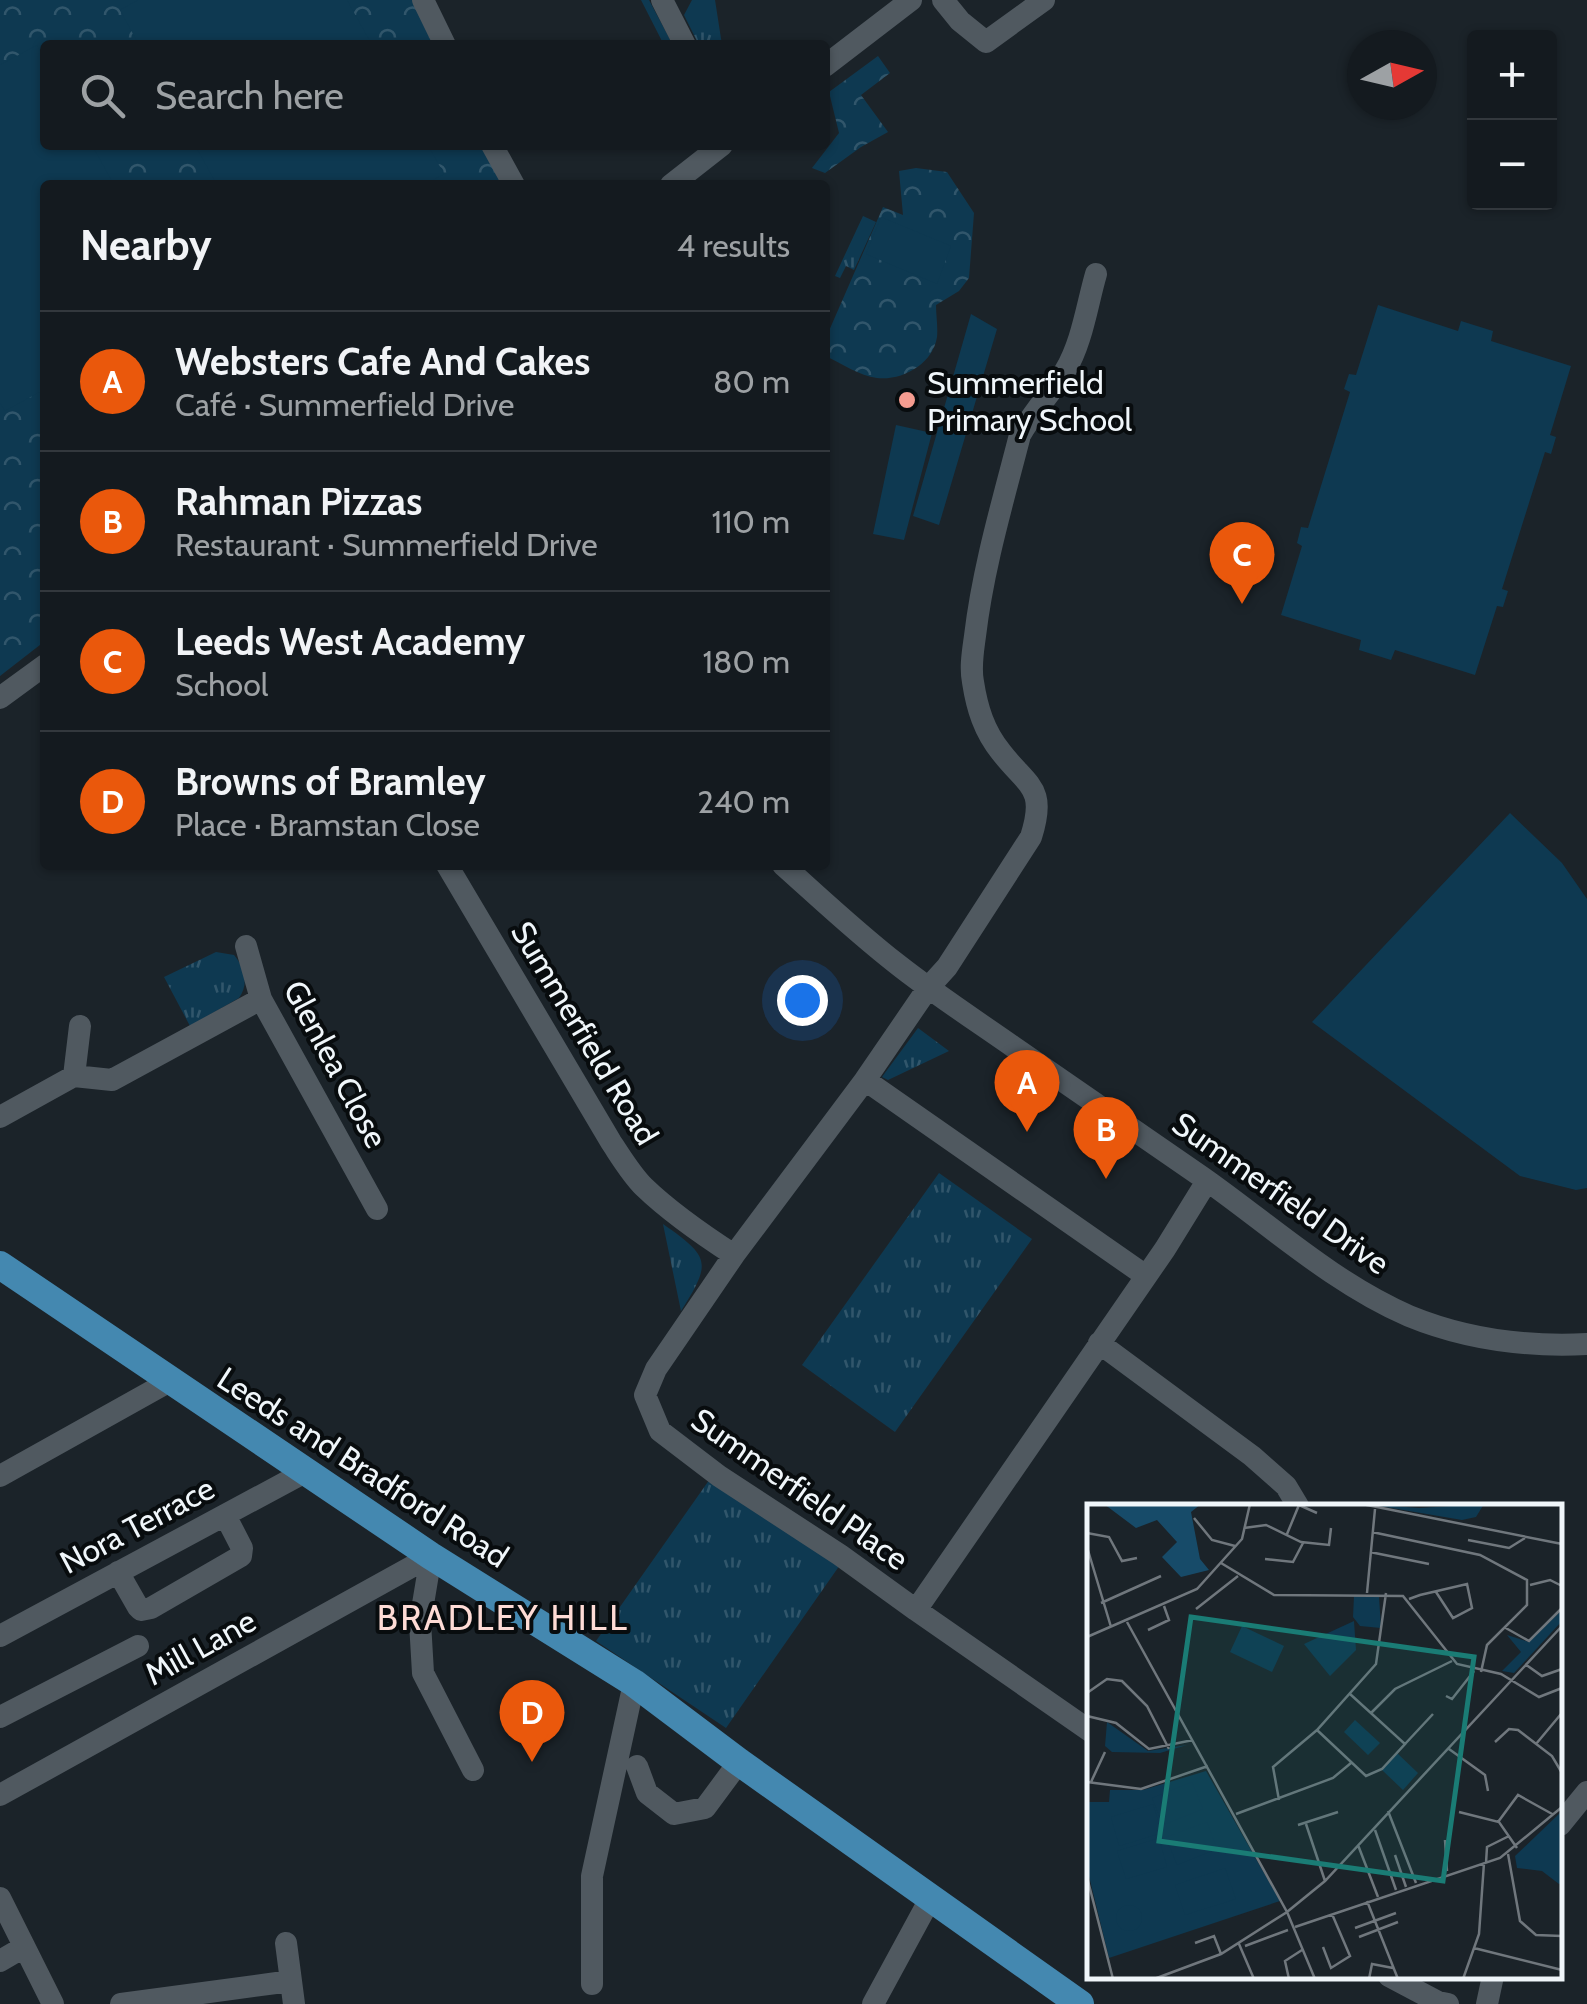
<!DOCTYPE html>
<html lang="en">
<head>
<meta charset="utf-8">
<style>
	:root { --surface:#141a1f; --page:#21272c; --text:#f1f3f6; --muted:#9da1a4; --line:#33383d; --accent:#ea580c }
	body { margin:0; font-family:Cabin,sans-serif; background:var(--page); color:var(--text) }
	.controls { position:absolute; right:30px; top:30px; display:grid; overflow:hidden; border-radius:10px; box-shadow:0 2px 8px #0004 }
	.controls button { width:90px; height:90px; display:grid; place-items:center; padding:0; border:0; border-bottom:2px solid var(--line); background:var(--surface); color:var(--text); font:50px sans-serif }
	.compass { position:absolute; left:1347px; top:30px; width:90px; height:90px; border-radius:50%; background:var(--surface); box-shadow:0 2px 8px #0004; rotate:82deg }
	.you { position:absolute; left:802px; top:1000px; width:35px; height:35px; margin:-25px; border:8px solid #fff; border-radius:50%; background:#1a73e8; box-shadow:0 0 0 15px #1a73e833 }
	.badge { display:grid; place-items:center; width:65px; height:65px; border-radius:50%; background:var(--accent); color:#fff; font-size:32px; font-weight:700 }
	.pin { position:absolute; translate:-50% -82px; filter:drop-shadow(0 2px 5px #0008) }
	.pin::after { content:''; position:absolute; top:52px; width:35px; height:30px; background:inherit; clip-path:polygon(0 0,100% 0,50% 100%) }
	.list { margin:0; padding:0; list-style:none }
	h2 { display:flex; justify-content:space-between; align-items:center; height:130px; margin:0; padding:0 40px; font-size:42px }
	h2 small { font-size:32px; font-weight:400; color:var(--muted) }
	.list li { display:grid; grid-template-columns:65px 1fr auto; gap:30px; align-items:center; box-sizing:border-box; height:140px; padding:0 40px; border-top:2px solid var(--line) }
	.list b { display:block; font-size:38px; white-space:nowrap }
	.list p { margin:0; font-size:32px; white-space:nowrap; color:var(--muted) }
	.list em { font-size:32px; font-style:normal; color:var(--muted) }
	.icon { flex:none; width:55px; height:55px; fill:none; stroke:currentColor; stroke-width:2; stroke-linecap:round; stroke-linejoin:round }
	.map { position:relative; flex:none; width:1587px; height:2004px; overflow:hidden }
	.search { position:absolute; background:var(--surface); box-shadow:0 2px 8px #0004; left:40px; top:40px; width:790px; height:110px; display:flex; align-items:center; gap:25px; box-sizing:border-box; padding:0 35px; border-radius:10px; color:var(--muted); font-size:38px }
	.panel { position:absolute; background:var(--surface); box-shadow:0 2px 8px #0004; left:40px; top:180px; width:790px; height:690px; border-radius:10px }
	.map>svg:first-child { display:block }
	.grass { fill:url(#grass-tufts) }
	.park { fill:url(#park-crowns) }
	.garden { fill:#0e3951 }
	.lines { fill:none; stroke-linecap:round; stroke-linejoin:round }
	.minor { stroke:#505960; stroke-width:22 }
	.major { stroke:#4488b0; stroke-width:28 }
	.poi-dot { fill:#f59c90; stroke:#080c0e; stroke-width:4 }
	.labels { text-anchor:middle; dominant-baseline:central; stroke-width:8; stroke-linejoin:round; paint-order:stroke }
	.poi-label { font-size:32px; fill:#f0f6fa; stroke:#080c0e; text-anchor:start }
	.street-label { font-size:32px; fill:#f0f6fa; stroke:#080c0e }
	.neighbourhood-label { font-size:35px; letter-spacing:2.5px; fill:#fedbd5; stroke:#080c0e }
	.inset-road { fill:none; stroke:#70777d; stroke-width:2.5 }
	.view { fill:#1a7c75; fill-opacity:0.15; stroke:#1a7c75; stroke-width:5 }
	.inset-edge { fill:none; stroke:#f0f6fa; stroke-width:5 }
</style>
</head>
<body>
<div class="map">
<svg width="1587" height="2004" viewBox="0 0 1587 2004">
	<defs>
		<pattern id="grass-tufts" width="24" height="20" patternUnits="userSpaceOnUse" patternTransform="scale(2.5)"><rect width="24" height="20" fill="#0e3951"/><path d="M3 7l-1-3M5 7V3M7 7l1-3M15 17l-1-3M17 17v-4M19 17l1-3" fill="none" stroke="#31566b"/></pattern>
		<pattern id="park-crowns" width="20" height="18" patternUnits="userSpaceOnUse" patternTransform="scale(2.5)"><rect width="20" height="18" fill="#0e3951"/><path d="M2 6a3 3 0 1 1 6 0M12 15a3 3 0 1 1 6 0" fill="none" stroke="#31566b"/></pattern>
	</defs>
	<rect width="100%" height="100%" fill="#1b2329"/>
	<path class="grass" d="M641,0h8l24,45h-9z
		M692,0h23l7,45h-23l-15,-30z
		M863,216l13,6 -22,48 -8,-4 -6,12 -5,-2z
		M216,952l18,3c11,13 15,29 5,43l-49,28 -26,-49z
		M918,1028l31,23 -61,29 -6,-3z
		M939,1173l93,66 -137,193 -93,-67z
		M663,1224c47,33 49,38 18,87z
		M712,1476l130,86 -116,166 -130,-87z"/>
	<path class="park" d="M0,0h412l22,45h-389v100h437l20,40h-457v456l-45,35z
		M878,56l12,17 -29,22 27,37 -27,15 -36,26 -13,-5 27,-35 -10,-41z
		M916,168l31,4 27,41 -5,65 -10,13 -23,14c0,10 2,22 1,32 -4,27 -35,44 -60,41 -17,-2 -36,-15 -52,-22v-16l58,-133 20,8 -4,-44z"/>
	<path class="garden" d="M138,0h209l25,45h-233l-19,-35z
		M37,45l8,15v85h47l22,40h-69v204l-40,22 -5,-8v-338z
		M195,145h233l16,29 -20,11h-207z
		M881,217l70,29 -14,38 -71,-30z
		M1378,305l80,26 3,-10 32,10 -2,10 80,25 -21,69 6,2 -5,17 -6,-2 -43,137 6,2 -5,16 -6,-1 -22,69 -80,-25 -4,10 -32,-10 2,-10 -80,-25 21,-69 -5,-3 4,-16 7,1 42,-136 -6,-3 5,-15 7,1z
		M971,314l26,15 -58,196 -26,-9z
		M896,425l36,8 -28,107 -31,-6z
		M1510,813l52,50 25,36v289l-11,2 -56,-14 -208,-154z"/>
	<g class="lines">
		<path class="minor" d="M423,0l22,45
			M662,0l23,45
			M943,0l17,21 26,21 58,-42
			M825,66l86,-66
			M492,145l22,40
			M671,185l51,-40
			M1096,274c-9,31 -14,69 -31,97 -14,22 -32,41 -45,64 -17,66 -37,133 -45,201 -2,15 -5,31 -2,46 4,26 11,49 28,70 27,35 46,35 30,85l-84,130 -19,21 -63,92 -131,175 -78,114 -11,26 15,36 59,45 121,79 76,55 249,-361 42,-68
			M0,698l45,-33
			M447,865l164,277c10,15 20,32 33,45 27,26 59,48 90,68
			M783,865c38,34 74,68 114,99 38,30 78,56 118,84 62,43 124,86 187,129 67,47 131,106 207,139 56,23 118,31 178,28
			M246,946l15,53 116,210
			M74,1076l6,-50
			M865,1080l281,196
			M0,1117l74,-41 38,4 149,-81
			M1099,1343l153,113 34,30 12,20
			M0,1476l170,-95
			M431,1556l-11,66 3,51 50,97
			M118,1572l20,35 3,3 10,-2 90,-52 1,-8 -17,-33
			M916,1610l174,121
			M0,1636l305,-164
			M0,1717l138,-71
			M637,1766l10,27 27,21 31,-6 34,-46
			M0,1795l431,-239
			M1560,1825l27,-33
			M0,1898l53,106
			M286,1943l8,61
			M0,1961l24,-14
			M1389,1976l49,26 10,2
			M592,1984v-108l42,-193
			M121,2004l170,-23
			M873,2004l57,-105
			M1487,2004l6,-28"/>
		<path class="major" d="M0,1265l431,291 203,127 105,79 341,242"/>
	</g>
	<circle class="poi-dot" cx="907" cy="400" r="10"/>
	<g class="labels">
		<g class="poi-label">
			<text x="927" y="382">Summerfield<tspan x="927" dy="37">Primary School</tspan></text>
		</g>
		<g class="street-label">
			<text transform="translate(585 1033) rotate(59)">Summerfield Road</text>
			<text transform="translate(336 1064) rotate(62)">Glenlea Close</text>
			<text transform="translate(1281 1193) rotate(35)">Summerfield Drive</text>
			<text transform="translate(363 1467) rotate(33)">Leeds and Bradford Road</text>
			<text transform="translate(800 1489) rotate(35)">Summerfield Place</text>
			<text transform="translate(137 1525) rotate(-28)">Nora Terrace</text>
			<text transform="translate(200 1647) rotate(-29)">Mill Lane</text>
		</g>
		<g class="neighbourhood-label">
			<text x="503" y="1617">BRADLEY HILL</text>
		</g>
	</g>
	<g transform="translate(1087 1504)">
		<rect width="475" height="475" fill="#1b2329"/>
		<path d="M281,0l51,4 65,-4 -8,13 -14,3zM267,92h25l2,32 -21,-2 -7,-9zM475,106v11l-48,52 -12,-2 19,-19 -14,-17 22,7zM268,216l25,23 -12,12 -24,-23zM20,218l41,29 39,-6 -27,8 -48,-1 -7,-6zM310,249l21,20 -15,17 -21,-20z" fill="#0e3951"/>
		<path d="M17,0h97l-10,8 9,47 9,11 -28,7 -19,-20 15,-15 -20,-22 -21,8z" fill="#174b69"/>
		<path d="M119,267l74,130 -171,57 -21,-86 -1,-70h22l1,-12h33zM475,307v72l-3,1 -17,-13 -25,-3 -2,-12z" fill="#0e3951"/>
		<path d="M267,117l2,29 -26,26 -26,-32zM155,122l42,20 -12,26 -42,-20zM105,278l11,27 -40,16 -11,-27zM66,300l9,29 -43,13 -8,-29zM120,318l10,27 -40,16 -11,-28zM72,334l8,29 -41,12 -9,-28zM138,364l11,31 -51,16 -10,-30zM29 414a13 13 0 1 1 26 0a13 13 0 1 1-26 0Z" fill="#0e3951"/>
		<path class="inset-road" d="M275,0l200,40M107,14l18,22 23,6M157,24l22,-3 35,17 28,3 2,-17M285,28l108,23 47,25v25l-40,40 -6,27M0,29l22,4 13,24 15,-3M200,30l12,-29 18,8M381,36l41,8 16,-10M0,43l24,80M283,48l59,12M178,55l28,3 10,-19M134,59l53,32 129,1 54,68 44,10 38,23 23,-9M443,81l20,-5 12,6M280,89l8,-84M322,95l11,-4 47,-11 5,24 -19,10 -17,-26M14,99l60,-27M109,105l42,-33M40,118l160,290 -66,42 -67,25M417,123l25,14 33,-33M61,126l21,-10 -5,-14M0,133l110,-48 45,-50 8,-35M438,160l17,12 20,-7M0,189l20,-14 15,2 25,25 22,43M359,192l6,3 22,-28M284,209l24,-24 57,-28M0,212l29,7 33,26 44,-9M230,226l49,46 16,-7 23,-25 -55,-50M408,238l14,-13 9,1 34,26 10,17M318,240l28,-30M449,240l25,-30M362,245l36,26 3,16M0,278l54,7 67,-23M4,278l14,-30M192,296l-6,-33 44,-37 59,-66 10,-71M301,307l28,72M372,308l40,10 18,26M149,310l97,-36 18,-15M411,318l20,-27 36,20M219,320l19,57M211,321l40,-13M288,326l21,60M358,336l2,31M271,341l20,52M421,350l12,67 16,14 26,1M308,351l11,32M399,359l1,-16 22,-11M0,373l26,102M280,397l31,78M208,423l205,-69 62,-51M268,424l41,-15M272,433l39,-15M108,439l19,-7 7,18M152,440l15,35M158,442l43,-16M236,443l8,21 19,-12 -18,-42M387,444l88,22M202,475l-4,-18 17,-11M228,475l-28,-67 38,-31 237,-255M282,475l3,-15 21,4M376,475l16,-45 5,-71"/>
		<path class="view" d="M104,113l283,40 -31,224 -284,-40z"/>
		<rect width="475" height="475" class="inset-edge"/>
	</g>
</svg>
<div class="controls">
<button>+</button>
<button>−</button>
</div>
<svg class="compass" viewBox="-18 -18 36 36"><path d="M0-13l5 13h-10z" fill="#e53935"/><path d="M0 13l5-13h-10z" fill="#9da1a4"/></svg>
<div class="you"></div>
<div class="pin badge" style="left:1027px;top:1132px">A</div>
<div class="pin badge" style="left:1106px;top:1179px">B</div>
<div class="pin badge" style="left:1242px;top:604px">C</div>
<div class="pin badge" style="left:532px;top:1762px">D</div>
<div class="search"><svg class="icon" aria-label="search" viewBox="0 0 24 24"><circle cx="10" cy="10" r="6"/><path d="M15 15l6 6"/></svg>Search here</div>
<section class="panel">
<h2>Nearby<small>4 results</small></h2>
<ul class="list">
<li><span class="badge">A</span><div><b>Websters Cafe And Cakes</b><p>Café · Summerfield Drive</p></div><em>80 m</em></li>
<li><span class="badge">B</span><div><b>Rahman Pizzas</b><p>Restaurant · Summerfield Drive</p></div><em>110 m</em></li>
<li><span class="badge">C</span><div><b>Leeds West Academy</b><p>School</p></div><em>180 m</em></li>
<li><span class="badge">D</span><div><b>Browns of Bramley</b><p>Place · Bramstan Close</p></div><em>240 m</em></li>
</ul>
</section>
</div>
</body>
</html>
